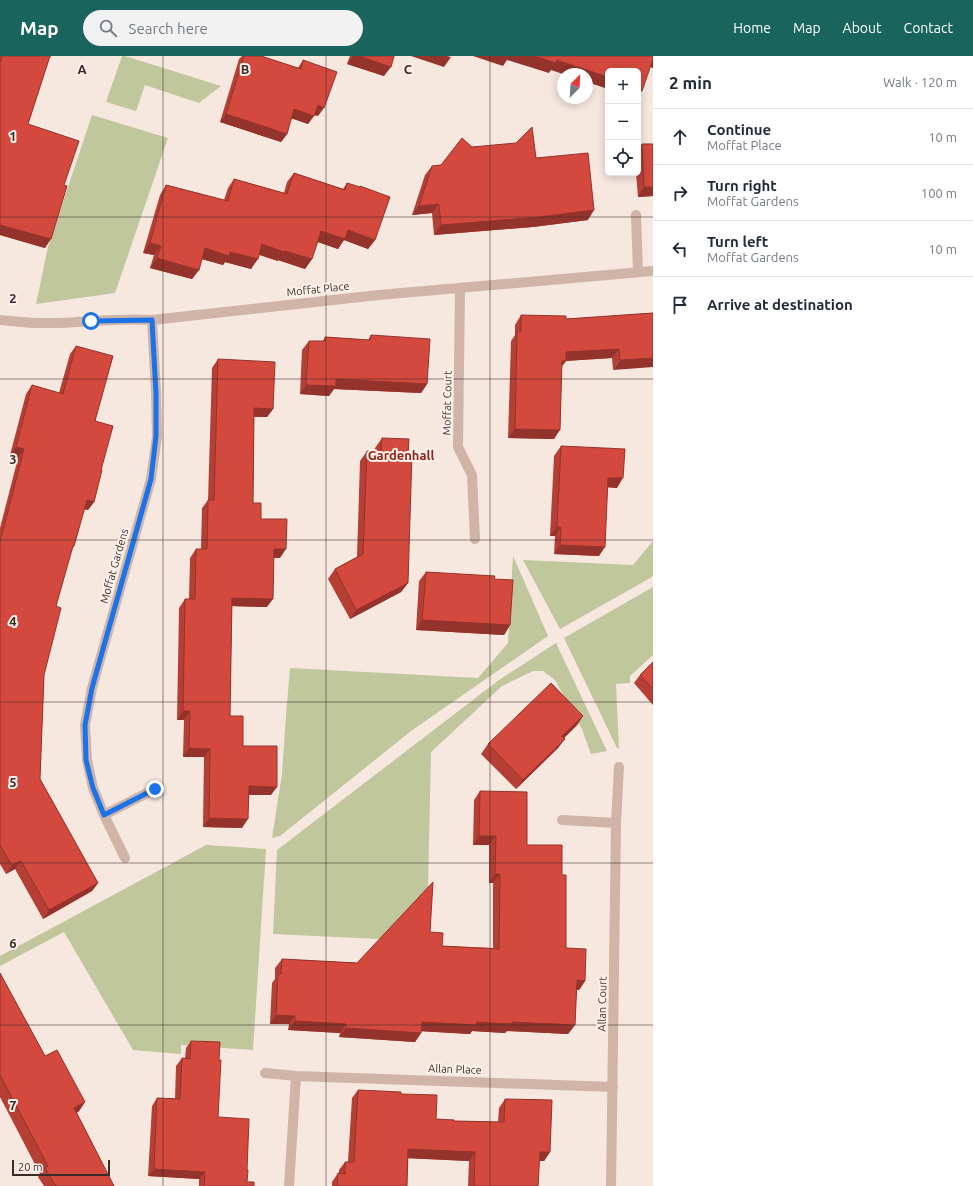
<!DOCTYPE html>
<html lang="en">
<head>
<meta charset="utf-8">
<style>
	:root { --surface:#fff; --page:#f2f2f3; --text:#1f2937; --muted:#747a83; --line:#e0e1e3; --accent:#19645c }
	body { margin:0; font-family:Ubuntu,sans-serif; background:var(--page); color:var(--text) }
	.controls { position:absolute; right:12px; top:12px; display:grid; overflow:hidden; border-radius:6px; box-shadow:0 2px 10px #0003 }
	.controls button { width:36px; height:36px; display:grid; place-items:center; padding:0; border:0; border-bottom:1px solid var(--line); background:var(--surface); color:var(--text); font:20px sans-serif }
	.compass { position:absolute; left:557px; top:12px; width:36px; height:36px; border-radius:50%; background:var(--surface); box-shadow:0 2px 10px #0003; rotate:24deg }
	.scale { position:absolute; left:12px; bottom:10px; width:98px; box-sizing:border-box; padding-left:4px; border:2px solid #3c2c29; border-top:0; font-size:11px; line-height:14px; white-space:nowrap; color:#3c2c29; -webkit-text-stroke:3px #fcf2ec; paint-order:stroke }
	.stop { position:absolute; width:12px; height:12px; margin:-9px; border:3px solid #1a73e8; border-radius:50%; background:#fff }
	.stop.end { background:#1a73e8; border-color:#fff; box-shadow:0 1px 4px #0008 }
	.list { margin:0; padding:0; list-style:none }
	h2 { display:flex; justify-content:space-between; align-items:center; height:52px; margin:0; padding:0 16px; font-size:17px }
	h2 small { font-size:13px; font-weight:400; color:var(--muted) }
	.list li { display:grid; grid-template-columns:26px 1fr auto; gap:12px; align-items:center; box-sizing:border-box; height:56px; padding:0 16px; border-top:1px solid var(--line) }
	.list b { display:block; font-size:15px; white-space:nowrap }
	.list p { margin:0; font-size:13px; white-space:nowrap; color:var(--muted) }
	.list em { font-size:13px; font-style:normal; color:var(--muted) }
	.icon { flex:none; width:22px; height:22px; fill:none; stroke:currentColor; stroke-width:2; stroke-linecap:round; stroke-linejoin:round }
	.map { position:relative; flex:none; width:653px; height:1130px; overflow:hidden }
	header { display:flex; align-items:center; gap:24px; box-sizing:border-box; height:56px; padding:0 20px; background:var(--accent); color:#fff }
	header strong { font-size:19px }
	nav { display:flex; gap:22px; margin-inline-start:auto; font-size:14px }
	.search { width:280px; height:36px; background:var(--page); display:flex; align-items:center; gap:10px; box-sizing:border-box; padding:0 14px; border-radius:22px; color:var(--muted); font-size:15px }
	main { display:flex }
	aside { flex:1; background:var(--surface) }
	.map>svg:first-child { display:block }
	.green { fill:#c0c79c }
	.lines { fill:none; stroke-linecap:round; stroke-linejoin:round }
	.street { stroke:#d0b4a8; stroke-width:10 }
	.wall { fill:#b63f35 }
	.shaded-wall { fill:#94332b }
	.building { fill:#d4493e; stroke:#94332b }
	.route { stroke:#1a73e8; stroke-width:5 }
	.grid { fill:none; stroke:#3c2c29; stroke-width:1; stroke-opacity:0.55 }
	.labels { text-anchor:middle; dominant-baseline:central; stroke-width:4; stroke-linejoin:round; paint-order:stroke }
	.street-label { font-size:11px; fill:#3c2c29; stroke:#fcf2ec }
	.quarter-label { font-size:13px; font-weight:bold; fill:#962017; stroke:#fcf2ec }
	.grid-label { font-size:13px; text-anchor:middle; font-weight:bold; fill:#3c2c29; stroke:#fcf2ec; stroke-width:4; stroke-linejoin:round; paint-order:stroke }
</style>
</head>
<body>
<header>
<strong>Map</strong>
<div class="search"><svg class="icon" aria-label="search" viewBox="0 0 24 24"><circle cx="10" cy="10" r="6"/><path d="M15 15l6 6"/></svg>Search here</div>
<nav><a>Home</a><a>Map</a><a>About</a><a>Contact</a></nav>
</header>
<main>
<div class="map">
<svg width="653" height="1130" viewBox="0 0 653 1130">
	<rect width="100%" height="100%" fill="#f6e7df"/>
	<path class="green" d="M122,0h3l96,30 -22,17 -54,-18 -9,26 -30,-9z
		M92,59l76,23 -53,155 -79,11 12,-57z
		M653,485v35l-1,1 -92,52 -37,-69 110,5z
		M513,500l35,80 -137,95 -131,105 -8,2 10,-64 4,-58 4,-48 188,10 30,-35z
		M653,531v68l-23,21v7l-14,1 3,65 -2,-1 -53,-110z
		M556,587l51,108 -16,3 -9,-25 -27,-49 -12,-9h-10l-31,15 -71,66 -3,136 -48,51 -107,-5 4,-84 222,-170z
		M206,789l60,4 -13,201 -72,-5v9l-48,-4 -69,-118 -64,34v-10z"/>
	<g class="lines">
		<path class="street" d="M636,159l2,57
			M460,232l-2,159 14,28 3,64
			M0,264c13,1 27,3 40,3 38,1 75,-6 112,-3l227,-25 274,-24
			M104,759l51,-26
			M562,764l54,3
			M125,802l-21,-43 -11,-27 -6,-28 -2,-35 7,-37 59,-209 6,-43 -1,-43 -4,-73
			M265,1017l31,3 317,11
			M289,1130l7,-110
			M611,1130l5,-363 3,-56"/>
	</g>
	<path class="wall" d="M0,0h51l-2,3 -21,65 36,61 -19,63 -45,-13z
		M242,0h19l37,12 5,-8 15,56 -4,-1 -6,9 -17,-6 -4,16 -6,8 -61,-20 19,-63z
		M350,0h44l-10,20 -37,-12z
		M642,88l11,52 -15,1 -2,-24h2v-23z
		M472,91l64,11 52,62 -55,7 -99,8 -2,-22 -20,2 13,-40 7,-9 9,-1z
		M294,117l49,16 4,-6 28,57 -7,9 -24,-9 -6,9 -20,-7 -6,17 -7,10 -27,-9v1l-19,-6 -8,14 -26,-7 -2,3 -21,-6 -3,11 -7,9 -42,-11 4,-13 -11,-2 17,-58 6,-10 58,15 4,-12 6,-9 50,14 3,-11z
		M653,257l-40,57 -1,-12 -46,3 -5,6 -7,72 -46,-1 3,-97 4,-6v-10l6,-10 45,4z
		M371,279l56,49 -6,9 -87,-4 -5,7 -29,-2 2,-44 7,-9h14l2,-4 43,3z
		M76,290l19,75 6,49 -7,32 -6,8 -4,-1 -10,37 -2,3 -16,57 -12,69 -4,104 58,104 -6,8 -49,28 -28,-50 -9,5 -6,-10v-336l18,-70 -8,-3 16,-61 6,-9 27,8 11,-39z
		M218,303l55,50 -6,8h-13l-1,86 27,55h-7l-6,49 -35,-1 -2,110 13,30 28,49h-22l-7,33 -39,-1 1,-70h-21l1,-37h-7l2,-112 6,-9h4l1,-41 6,-9h5l1,-41 6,-8 4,-132z
		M382,382l26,15v130l-7,9 -51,27 -22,-40 7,-10 22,-12 3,-96 7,-10 8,1v-4z
		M561,390l56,42 -9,-1 -9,69 -45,-2 1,-18h-5l4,-80z
		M426,516l68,7 16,46 -6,10 -88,-5 3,-49z
		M653,606v43l-19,-22 6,-8z
		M583,660l-6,9 -13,13 -6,10 -42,41 -35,-35 7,-10z
		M480,735l47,54 35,30 4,73 19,33 -6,9h-3l-1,35 -7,9 -61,-3 -2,2 -33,-2 -2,3 -49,-3v2l-6,9 -76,-5 1,-4 -52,-3 1,-6h-19l2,-41 3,-4v-11l7,-9 75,4 73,-31 12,14 51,2v-65h-4v-38h-16l1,-45z
		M0,917l45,83 40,46 -6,9 -2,2 37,73h-70l-6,-9 2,-3 -40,-77z
		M191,985l28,19 -1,57 29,53v12l7,4h-55v-7l-51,-3 4,-70 5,-8 18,1 1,-33 6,-8 3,1 1,-11z
		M358,1034l43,4 35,25 18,2 44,1 1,-14 6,-9 45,53 -6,9h-5l-1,25h-70l1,-25 -61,-3 -1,28h-75v-4l6,-9h1v-3l6,-8h3l4,-64z"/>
	<path class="shaded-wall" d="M353,0h6l32,11 -7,9 -37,-12z
		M411,0h36l4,1 -7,10z
		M473,0h61l23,4 51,17v12l-21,-7v-8h-24l-12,-4 -2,3 -42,-13 -4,6z
		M653,2v10l-6,-2z
		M638,33l4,2 -4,5z
		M318,49l6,3 -6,8 -6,-2z
		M294,53l20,7 -6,8 -20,-7z
		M226,58l61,20 -6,8 -61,-20z
		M644,131h9v9l-15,1z
		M439,148l-7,9 -20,2 7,-9z
		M594,154l-6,10 -55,7 -99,8 7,-10z
		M0,169l51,14 -6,9 -45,-13z
		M348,174l27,10 -7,9 -24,-9 -6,9 -23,-8 6,-10z
		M150,187l11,3 -7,9 -11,-2z
		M262,188l50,15 -7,10 -27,-9v1l-23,-8z
		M205,192l25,4 28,7 -7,10 -26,-7 -2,3 -25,-7z
		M157,202l42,12 -7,9 -42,-11z
		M619,293l-7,9 -49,3h3l-7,9h-4l11,-18z
		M653,302v9l-40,3 7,-10z
		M336,323l91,5 -6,9 -87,-4 -5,7 -29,-2 6,-9z
		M254,352l19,1 -6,8 -19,-1z
		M515,373l45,1 -6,9 -46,-1z
		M16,391l8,2 -6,9 -8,-3z
		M608,422h15l-6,10 -15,-1z
		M87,444l7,2 -6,8 -8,-2z
		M557,471h4l-6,9h-5z
		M560,489l45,2 -6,9 -45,-2z
		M274,493h12l-6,9h-12z
		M408,527l-7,9 -51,27 6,-9z
		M232,542l41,1 -6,8 -41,-1z
		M422,564l88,5 -6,10 -88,-5z
		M183,655h7l-6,9h-7z
		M583,660l-6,9 -21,21 6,-10z
		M565,683l-7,9 -42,41 7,-9z
		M189,692l21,1 -6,8h-21z
		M249,730l28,1 -6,8h-28z
		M209,762l39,1 -6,9 -39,-1z
		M479,780h17l-7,9h-16z
		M21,805l-6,8 -9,5 6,-9z
		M495,818h5l-7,9h-4z
		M98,827l-6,8 -49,28 6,-9z
		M577,924l8,1 -6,9 -8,-1z
		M276,959l19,1 -6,8h-19z
		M295,965l51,3 -6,9 -52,-3z
		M422,966h90l63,3 -7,9 -61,-3 -2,2 -33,-2 -2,3 -54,-3z
		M346,972l75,5 -6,9 -76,-5z
		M85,1046l-6,9 -11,6 6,-9z
		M408,1093l67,3 -6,9 -67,-3z
		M540,1096h10l-6,9h-10z
		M154,1113l51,3 -6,7 -51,-3z"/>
	<path class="building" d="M2,0h48l-22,68 51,17 -15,44 3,1 -16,53 -51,-14v-162z
		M244,0h17l40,13 2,-9 34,12 -13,36 -6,-3 -4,11 -20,-7 -7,25 -61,-20z
		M359,0h35l-3,11z
		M534,0h119v3l-11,32 -4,-2v-18h-30v6l-51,-17 -1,3z
		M532,71l4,31 52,-5 6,57 -55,7 -98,8 -2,-21 -20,2 13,-40 9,-1 21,-27 10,9 44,-4z
		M642,88h11v43h-9z
		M294,117l51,17 2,-7 13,4v-1l30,11 -15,43 -27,-10 -3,9 -24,-8 -9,28 -27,-8 -1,1 -22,-8 -4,15 -28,-7 -1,4 -24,-8 -6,22 -42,-12 4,-12 -11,-3 16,-58 62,16 6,-22 53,15z
		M653,257v45l-33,2 -1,-11 -53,3v9h-4l-2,69 -45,-1 2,-98 4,1v-17l45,1v3z
		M371,279l59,4 -3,45 -91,-5v7l-30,-1 3,-44h16v-4l45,3z
		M76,290l37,10 -18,65 18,5 -12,44h1l-8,32 -7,-2 -13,46h-1l-17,60 5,2 -17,67 -4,104 58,104 -49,27 -28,-49 -9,4 -12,-20v-303l24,-93 -8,-2 16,-62 31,9z
		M218,303l57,3 -2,47 -19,-1 -1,95h8v16h26l-1,30h-12l-1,50 -41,-1 -2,118h13v30h34v41l-28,-1 -1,33 -39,-1 1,-69 -21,-1 1,-37h-7l2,-112h10l1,-50h11l1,-49h6z
		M382,382l27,1 -1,14h4l-4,130 -52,27 -21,-41 28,-15 4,-103 14,1z
		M561,390l64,3 -2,29h-15l-3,69 -45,-2 1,-18h-4z
		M426,516l69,4 -1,3 19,1 -3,45 -88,-5z
		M653,606v27l-13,-14z
		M551,627l32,33 -21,20 3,3 -42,41 -35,-36z
		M480,735l47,1v53h35v30h4v73l20,1 -1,32 -8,-1 -2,45 -63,-3v2l-35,-2 -1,3 -54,-3 -1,11 -75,-5v-4l-51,-3v-5l-19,-1 2,-41h3l1,-15 75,4 76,-81 -3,50 13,1 -1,13 57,3 1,-75h-5l1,-38h-17z
		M0,917l45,83 12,-6 28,52 -11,6 40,78h-58l-11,-18 3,-2 -48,-91z
		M191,985l29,1 -1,18h2l-3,57 31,2 -2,51h1l-1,12h7v4h-50l1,-14 -51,-3 3,-71 23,1 2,-41 8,1z
		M358,1034l43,2v2l36,1 -1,24 18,1v1l50,1 1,-23 47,1 -2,52h-10l-2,34h-64l1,-34 -67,-3 -1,37h-70l1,-13 7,1v-12h9z"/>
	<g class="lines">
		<path class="route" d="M91,265l61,-1 4,74v42l-5,43 -59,209 -7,37 1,35 7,28 11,27 51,-26"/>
	</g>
	<path class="grid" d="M163,0v1130M326,0v1130M490,0v1130M0,161h653M0,323h653M0,484h653M0,646h653M0,807h653M0,969h653"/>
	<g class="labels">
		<g class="street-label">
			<text transform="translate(318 233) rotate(-6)">Moffat Place</text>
			<text transform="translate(447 347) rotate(-89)">Moffat Court</text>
			<text transform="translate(114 510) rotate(-74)">Moffat Gardens</text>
			<text transform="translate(602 948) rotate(-89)">Allan Court</text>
			<text transform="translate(455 1013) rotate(2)">Allan Place</text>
		</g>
		<g class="quarter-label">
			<text x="401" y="399">Gardenhall</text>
		</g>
	</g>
	<g class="grid-label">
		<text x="82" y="18">A</text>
		<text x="245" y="18">B</text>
		<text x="408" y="18">C</text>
		<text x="13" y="85">1</text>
		<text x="13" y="247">2</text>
		<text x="13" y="408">3</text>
		<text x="13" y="570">4</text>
		<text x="13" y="731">5</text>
		<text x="13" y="892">6</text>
		<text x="13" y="1054">7</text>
	</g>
</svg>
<div class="controls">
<button>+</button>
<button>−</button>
<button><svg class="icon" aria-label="locate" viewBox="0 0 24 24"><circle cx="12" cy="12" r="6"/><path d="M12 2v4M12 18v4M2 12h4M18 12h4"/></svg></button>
</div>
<svg class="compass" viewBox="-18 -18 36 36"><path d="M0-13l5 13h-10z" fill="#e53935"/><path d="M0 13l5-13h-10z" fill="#747a83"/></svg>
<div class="scale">20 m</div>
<div class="stop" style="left:91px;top:265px"></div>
<div class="stop end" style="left:155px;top:733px"></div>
</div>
<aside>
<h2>2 min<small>Walk · 120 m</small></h2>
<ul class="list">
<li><svg class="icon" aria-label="ahead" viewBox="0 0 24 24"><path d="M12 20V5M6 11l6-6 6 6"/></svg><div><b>Continue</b><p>Moffat Place</p></div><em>10 m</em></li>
<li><svg class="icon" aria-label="right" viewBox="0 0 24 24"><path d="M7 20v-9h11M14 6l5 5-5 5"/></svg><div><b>Turn right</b><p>Moffat Gardens</p></div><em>100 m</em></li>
<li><svg class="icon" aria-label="left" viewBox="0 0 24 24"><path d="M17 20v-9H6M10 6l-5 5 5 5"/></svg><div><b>Turn left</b><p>Moffat Gardens</p></div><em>10 m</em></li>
<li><svg class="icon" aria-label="arrive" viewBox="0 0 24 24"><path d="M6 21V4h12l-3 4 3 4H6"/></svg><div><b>Arrive at destination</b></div></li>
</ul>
</aside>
</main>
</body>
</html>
